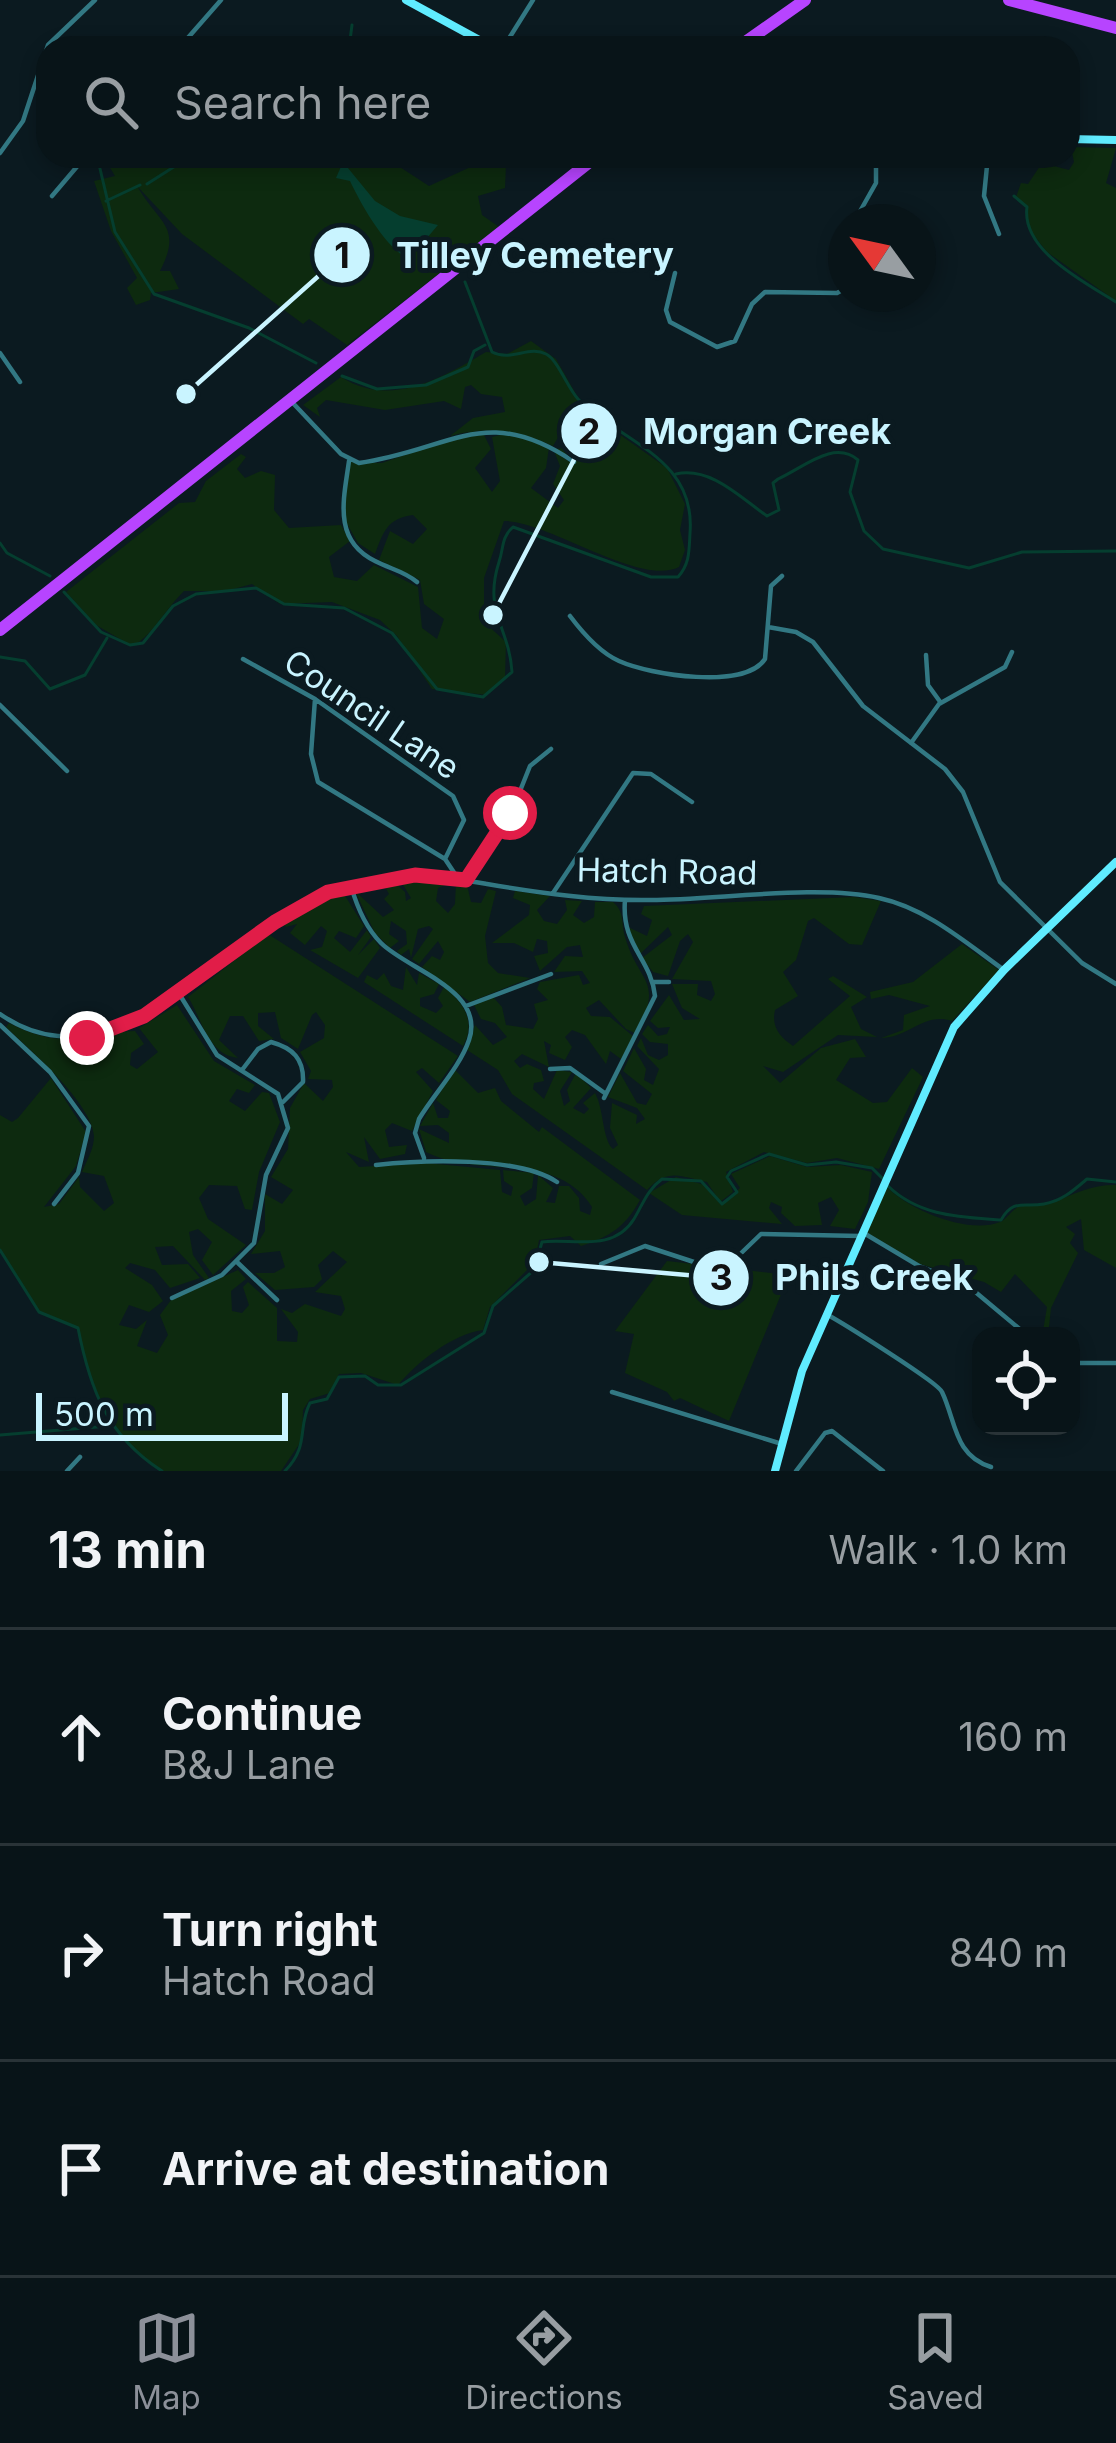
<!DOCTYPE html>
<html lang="en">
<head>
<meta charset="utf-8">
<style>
	:root { --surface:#081418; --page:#111d21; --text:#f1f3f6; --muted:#989ea2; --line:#293337; --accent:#8c9099 }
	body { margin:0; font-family:Inter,sans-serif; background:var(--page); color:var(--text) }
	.controls { position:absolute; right:36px; bottom:36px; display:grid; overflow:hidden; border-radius:24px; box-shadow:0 6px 18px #0003 }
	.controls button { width:108px; height:108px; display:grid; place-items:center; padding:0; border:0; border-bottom:3px solid var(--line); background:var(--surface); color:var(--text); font:60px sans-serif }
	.compass { position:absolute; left:828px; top:204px; width:108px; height:108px; border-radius:50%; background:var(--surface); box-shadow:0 6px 18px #0003; rotate:303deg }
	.scale { position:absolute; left:36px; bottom:30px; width:252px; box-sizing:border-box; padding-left:12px; border:6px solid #c9f4ff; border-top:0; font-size:33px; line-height:42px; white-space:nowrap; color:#c9f4ff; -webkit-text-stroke:9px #0b1a20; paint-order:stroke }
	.stop { position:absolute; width:36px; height:36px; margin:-27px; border:9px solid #e11d48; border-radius:50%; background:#fff }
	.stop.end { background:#e11d48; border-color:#fff; box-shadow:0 3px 12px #0008 }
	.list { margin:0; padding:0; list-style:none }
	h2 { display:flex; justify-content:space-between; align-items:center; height:156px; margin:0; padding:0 48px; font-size:51px }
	h2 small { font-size:39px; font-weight:400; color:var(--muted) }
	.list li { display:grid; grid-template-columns:78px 1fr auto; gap:36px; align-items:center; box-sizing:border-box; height:216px; padding:0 48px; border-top:3px solid var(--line) }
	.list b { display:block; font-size:45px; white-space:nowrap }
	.list p { margin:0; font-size:39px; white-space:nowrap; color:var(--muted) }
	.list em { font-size:39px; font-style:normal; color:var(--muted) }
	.icon { flex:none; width:66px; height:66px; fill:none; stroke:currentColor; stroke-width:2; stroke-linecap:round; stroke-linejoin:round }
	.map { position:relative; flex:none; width:1116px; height:1471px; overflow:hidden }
	.search { position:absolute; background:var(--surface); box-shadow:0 6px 18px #0003; left:36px; right:36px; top:36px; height:132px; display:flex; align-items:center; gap:30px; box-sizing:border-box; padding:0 42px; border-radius:36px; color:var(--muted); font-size:45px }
	.sheet { height:804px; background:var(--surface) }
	nav { display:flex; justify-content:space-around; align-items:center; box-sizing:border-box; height:168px; border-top:3px solid var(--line); background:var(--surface); font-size:33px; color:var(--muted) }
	nav a { display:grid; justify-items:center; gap:6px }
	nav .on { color:var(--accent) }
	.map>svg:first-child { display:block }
	.green { fill:#0d2a0f }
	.water { fill:#053e2f }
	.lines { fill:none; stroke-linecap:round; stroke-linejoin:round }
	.stream { stroke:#053e2f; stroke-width:3 }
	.street { stroke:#327883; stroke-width:4.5 }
	.secondary { stroke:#60ecff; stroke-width:8 }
	.highway { stroke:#b744ff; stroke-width:12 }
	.route { stroke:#e11d48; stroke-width:15 }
	.labels { text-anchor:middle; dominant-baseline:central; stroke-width:10; stroke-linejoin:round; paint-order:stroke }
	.street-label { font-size:33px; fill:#c9f4ff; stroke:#0b1a20 }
	.leader { fill:none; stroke:#c9f4ff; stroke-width:4.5 }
	.callout-dot { fill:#c9f4ff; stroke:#0b1a20; stroke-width:4.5 }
	.mark-label { font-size:36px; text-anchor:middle; font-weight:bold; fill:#111 }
	.callout-label { font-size:36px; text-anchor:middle; font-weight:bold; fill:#c9f4ff; stroke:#0b1a20; stroke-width:10; stroke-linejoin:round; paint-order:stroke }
</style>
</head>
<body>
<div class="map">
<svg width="1116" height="1471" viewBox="0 0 1116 1471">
	<rect width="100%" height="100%" fill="#0b1a20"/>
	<path class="green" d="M1071,147l45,1 -10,35 10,5v113l-69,-49 -19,-24v-21l-12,-10 5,-14 7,1 14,-21 27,7 5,-8z
		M103,156h280l46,30 46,-21 5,-9h17l9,9 -1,23 -27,8 4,19 17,12 -152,118 -38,-26 -6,5 -121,-90 -45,-48c22,38 46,40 23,85h10l9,18 -28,4 -1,7 -14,5 -9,-17 10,-10 -26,-47 -17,-50 21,-5z
		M531,341l25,18 29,51 82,58 18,36 -5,26 5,20 -6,17c-39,20 -130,-46 -175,-46l-20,57v44l22,20 -1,35 -18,18 -55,-6 -35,-53 -17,-16 -48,-18 -52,2 -28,-20 -26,7h-42c-17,16 -33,47 -52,55l-36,-21 -30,-33 113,-89 16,-1 11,-21 35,-27 5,3 -9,12 8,9 16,-7 14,4 -1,35 15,18 52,-3 9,16 -21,16 5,20 23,4 17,-16 44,22 4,41 15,11 7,-20 -20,-15 -4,-24 -41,-20 11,-29 23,13 14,-15 -14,-14c-26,3 -30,18 -38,39l-17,-11 -16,-28 8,-53 32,1 91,-32 10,2 8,16 -16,19 17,24 8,-11 -8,-44 16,-4 41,14 -3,21 -15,20 27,20 6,-8 -11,-16 7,-18 -6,-15 20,14 -18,-16 15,-2 9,-9 -13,-16 -14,24c-36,-16 -66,-20 -103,-10l23,-18 32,-6 -3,-15 -21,-3 -10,-9 -6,2 -4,22 -17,-8 -59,9 -59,-10 -9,8 3,9 -17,-12 38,-28c50,32 102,0 145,-25l21,2z
		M399,878l53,4 -14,6 -2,13 12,12 7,-9 1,-21 11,2 4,17 10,1 7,-14 8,2 -11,45 3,27 10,10 32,5 -60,24 -48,-35 10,-11 8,4 4,-8 -6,-11 -19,23 -7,-5 21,-30 -4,-3 -11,3 -7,29 -2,-9 -8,6 -4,-4 10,-7 -1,-13 -15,-10 -2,13 10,7 -9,7 -15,-15 -20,-42 28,26 11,-7 -10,-11 5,-5 -8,-14 10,-1 14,13 1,9 5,-3z
		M342,891l22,35 -8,12 -17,-7 -5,7 16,14 17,-22 4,7 -13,18 16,-16 6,9 -22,30 -48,-28 12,-3 5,-16 -6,-5 -16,19 -15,-12 7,-9 -11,3 -4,-5z
		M515,891l35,5 -13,14 7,11 13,3 10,-14 -2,-10 17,1 -9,14 11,8 10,-6 1,-15h18c12,10 8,21 12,35 14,48 39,40 12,97l-11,-5 -27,-29 -13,8 5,8 19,1 24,20 -13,22 -11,-8 -4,13 -21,-29 -13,-5 -7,7 7,10 -7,13 -16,-7 2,-8 -7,-4 5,26 -27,-13 -8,7 6,7 7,-4 14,6 3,11 -10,2 -1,6 11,10 13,-29 15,2 -12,19 4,15 6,-5 -3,-11 9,-17 15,15 -18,20 11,6 5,-5 -6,-6 12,-10c9,16 7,46 18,56l5,-4 -8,-17 2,-25 25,12 -1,9 9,-5 -8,-11 -29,-11 12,-24 17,30 9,2 6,-11 -29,-23 11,-23 12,21 -2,11 9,5 6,-16 -22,-23 4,-8 7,17 11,5 9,-5v-11l-18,-2 -8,-8 6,-9 10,11 9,-2 3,-7 -12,1 -8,-7 19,-26 15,25 16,-1 -18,-11 -10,-24h26l-1,11 14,6 4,-7 -4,-13 -39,-2 21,-37 -5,-8 -8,7 -12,35 -15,-4 -11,-14 30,-23 -4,-8 -28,27 -12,-27 19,9 5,-16 -11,-6 3,-8 210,-9 27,4 -19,44 -13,-1 -35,-26 -6,3 -12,39 -13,12 15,24 -23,14c-4,17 5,27 18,36l57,-50 -22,-17 5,-3 34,21 -16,10 10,22 16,8 -39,-2 -55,37 -20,-6 17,17 41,-35 34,-9 11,18 -16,1 -14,22 37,23 14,-1 25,-34 11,9 -44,92 -42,-11 -30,5 -43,-11 -38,20 7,20 -13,10 -13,-20c-25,-5 -39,-15 -60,8l-135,-96 -14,-24 -31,-20 8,-25 18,20 14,-8 -12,-14 -14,-4 -7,-14 18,-9 10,11 4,18 27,4 5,-10 -4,-15 14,-4 -11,-11 3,-7 39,-7 4,10 7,-2 -8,-12 -28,1 11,-16 18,1 -3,-12 -13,2 -27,24 -6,-15 14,-3 -1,-12 -10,-2 -4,13 -19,-9h-22l37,-28 1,-10 -17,-7z
		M268,934l190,122 -19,27 -17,-15 -6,4 17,19 -21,40 -20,-8 -7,7 4,17 18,-2 -2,9 -25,5 -16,-22 5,25 -23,-10 13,15 67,-4 74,7 2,22 9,4 2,-9 -9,-6 -1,-11 31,3 -2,15 -12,8 5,10 11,-7 2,-24 15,13 -7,14 9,1 4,-17h10l10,12 1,13 10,4 2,-8c-37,-58 -111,-27 -166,-55l-7,-23 30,14v-10l-11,-8 -18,1 13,-23 5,15h10l2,-7 -14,-11 18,-31 24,24 17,-5 6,13 38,31 3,-5 98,73c-15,27 -29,36 -59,46l-11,-10 -31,4 -4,22 -45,45 -7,23c-30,4 -66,32 -85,55l-37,-12 -22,1 -9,19 -20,6 -7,11 -1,30 -21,31h-119c-55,-36 -71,-81 -84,-143l-39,-16 -39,-62v-135l12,7 6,-4 33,-40 35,54 -10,34 -32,41 15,-3 20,-27 1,10 24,24 10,-8 -10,-27 -22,-4c5,-12 12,-23 12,-36 -2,-33 -65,-87 -88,-109l3,-4c58,29 71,10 126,8l9,13 -13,9 -1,12 7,4 21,-17 -19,-24 38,-23 37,56 41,24 -6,8 -12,-4 -8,12 16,10 17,-19 7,1 11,29 -21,50 -7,38 -7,-1 -8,-23 -28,-1 -10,13 9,21 38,26 -33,30 -11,-15 10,-18 -14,-13 -9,3 4,23 16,23 -4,2 -32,-34 -18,1 7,18 26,-1 12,14 -30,10 -15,-18 -25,-7 -5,5 27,17 11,16 -14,11 -20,-7 -10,20 17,4 11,-9 -10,26 20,7 11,-18 -8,-20 11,-15 67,-30 8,9 -15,12 1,20 10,2 7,-8 -6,-18 5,-5 29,26v33l20,1 1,-10 -17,-23 11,4 13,-9 36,12 4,-7 -4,-13 -26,-4 32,-30 -14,-11 -15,14 4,14 -8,8 -39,3 -20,-17h19l11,-6 -5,-16 -29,3 14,-23v-37l17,10 11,-14 -22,-13 17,-28 2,-41 14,-25 19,18 10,-14 -1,-7 -24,-1 3,-8 -11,-19 24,-14 1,-13 -9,-13 -4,3 -14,34 -17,-11 -6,-26 -17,1v13l16,13 -15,2 -16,-25h-13l-11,24 19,18c-30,-3 -36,-39 -50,-61z
		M962,944l37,26 -47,51c-29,-9 -43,17 -71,17l22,-8 1,-15 26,-9 -41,-11 -18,4 -1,-7 43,-10z
		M406,967l11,18 2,-12 20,11 -5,10 -14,4v8l16,7 7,-7 -5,-8 6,-11c19,15 33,35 19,59l-99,-64 3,-7 10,5 7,-7 7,13 12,4z
		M770,1156l37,11 34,-2 31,7 -4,30 -13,27 -25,-3 9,-16 -8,-13 -13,6 4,22 -27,1 -14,-13 1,-6 -11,-5 -2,6 13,16 -100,-9 -33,-22 27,-16 29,8 16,20 19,-17 -9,-14z
		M1116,1185v83l-32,-18 -3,-31 -15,8 9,7 -5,9 8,10 -27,55 -3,28 -13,-4 8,-1 4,-24 -32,-33 -14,18 -17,-10 -64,-18 -54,-32 21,-45c22,23 82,48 113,35 7,-3 12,-13 21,-17 36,4 60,-22 95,-20z
		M667,1261l122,14 -60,146 -49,-23 -6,3 -7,-9 -42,-19 9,-39 -19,-3z"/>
	<path class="water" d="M343,162l32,39 25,15 38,9 -29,34c-24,-11 -48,-55 -59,-78l-14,-3z"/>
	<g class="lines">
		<path class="stream" d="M349,48l3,-23
			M97,156l18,76 39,62 95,34 67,35
			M147,184l44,-28
			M1014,196l13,11c-6,43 57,75 89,95
			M106,201l34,-16
			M443,246l12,12
			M342,376l35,13 49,-4 42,-18 6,-16 11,-6
			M676,474c35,-8 66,25 91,42l12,-6 -6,-27 5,-4c25,-11 56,-40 80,-19l-8,32 14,39 19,18 86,19 53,-16 94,-1
			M0,543l7,10 43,23
			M64,592l37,40 29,13 13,-2 30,-37 23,-12 60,-6 28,16 60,4 48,25 45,56 46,8 29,-25c-3,-46 -29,-60 -13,-110 5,-15 2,-24 14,-35l138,50h27c12,-13 11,-27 12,-44 6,-75 -67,-90 -112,-134 -11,-12 -20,-39 -32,-45 -17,-9 -35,8 -54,-2l-27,-70
			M0,657l25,4 25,28 35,-14 22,-37
			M888,1186c32,31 74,31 113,34 13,-22 22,-12 43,-16 18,-3 30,-14 43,-25l29,3
			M0,1250l39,62 39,16c12,61 29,108 84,143
			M0,1435l109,-9
			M285,1471c25,-26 12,-43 25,-68l17,-4 12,-22 26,-1 13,9h23l83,-52 9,-27 41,-36 8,-28c30,-4 71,11 92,-23 9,-15 13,-29 28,-40l39,2 21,23 15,-12 -10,-15 4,-6 38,-17 38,11 29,-3 36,6 11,11"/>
		<path class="street" d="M179,48l42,-48
			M503,48l30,-48
			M0,153l23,-32 25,-76 47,-45
			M988,156l-4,40 15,38
			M52,196l34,-40
			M854,222l22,-39v-27
			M675,273l-9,37 4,12 47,25 18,-6 17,-37 13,-12 72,1 9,-5
			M0,353l20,29
			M291,401l50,53 18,9c92,-13 127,-61 215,-1
			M349,461c-5,37 -17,79 26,100 15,8 29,10 42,21
			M570,616c12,16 31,37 49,45 31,14 126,29 146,-2l6,-73 11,-10
			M768,627l28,5 17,10 50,64 82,63 18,23 37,90 82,81 34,21
			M926,655l2,30 13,18
			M243,659l72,40 138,97 11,24 -19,39
			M315,699l-4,55 7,28 127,77 12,18
			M0,705l67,66
			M911,743l28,-39 66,-37 7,-15
			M466,880l48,-74 16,-40 21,-17
			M351,886c6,21 15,42 30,57 27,27 105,47 88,97 -9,27 -35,54 -50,79l-4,14 9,25
			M553,893l80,-120 18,1 41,28
			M654,982h15
			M466,1006l85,-32
			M0,1014c124,87 243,-105 370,-133 40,-9 78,-3 117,3 54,9 109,17 164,16 65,0 167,-16 228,-2 47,10 86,44 125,72
			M0,1025l50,47 39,54 -11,47 -24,31
			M550,1069l20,-1 36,26
			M242,1070l16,-21 13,-7c22,6 33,17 32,40l-20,20
			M604,1098l51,-102c-4,-38 -34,-50 -30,-96
			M376,1165c46,-5 142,-9 181,17
			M862,1232l57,34 48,19 61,51
			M238,1263l39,37
			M601,1264l44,-18 52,17 38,-4 26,-25 99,2
			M172,1298l50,-23 32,-32 12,-68 22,-47 -10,-34 -61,-39 -39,-63
			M826,1314c15,8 113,69 116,78 14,29 12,64 49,75
			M1071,1363h45
			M612,1392l170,52
			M67,1471l13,-14
			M796,1471l29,-38 7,-2 51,40"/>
		<path class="secondary" d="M406,0l88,48
			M1068,139l48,1
			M775,1471l27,-100 152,-344 50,-57 112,-108"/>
		<path class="highway" d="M1009,0l107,28
			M737,48l68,-48
			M0,630l597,-474"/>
	</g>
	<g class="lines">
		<path class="route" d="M87,1038l57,-22 131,-94 53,-30 87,-17 51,5 44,-67"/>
	</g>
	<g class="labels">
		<g class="street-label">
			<text transform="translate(372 714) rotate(34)">Council Lane</text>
			<text transform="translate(667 871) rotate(1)">Hatch Road</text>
		</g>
	</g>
	<path class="leader" d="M186 394L342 255M493 615L589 431M539 1262L721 1278"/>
	<g class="callout-dot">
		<circle cx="186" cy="394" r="12"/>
		<circle cx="493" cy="615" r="12"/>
		<circle cx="539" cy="1262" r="12"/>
		<circle cx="342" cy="255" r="30"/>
		<circle cx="589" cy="431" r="30"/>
		<circle cx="721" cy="1278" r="30"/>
	</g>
	<g class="mark-label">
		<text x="342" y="268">1</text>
		<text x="589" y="444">2</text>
		<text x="721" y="1290">3</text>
	</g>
	<g class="callout-label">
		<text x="535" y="268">Tilley Cemetery</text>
		<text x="767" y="444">Morgan Creek</text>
		<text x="874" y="1290">Phils Creek</text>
	</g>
</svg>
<div class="controls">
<button><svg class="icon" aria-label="locate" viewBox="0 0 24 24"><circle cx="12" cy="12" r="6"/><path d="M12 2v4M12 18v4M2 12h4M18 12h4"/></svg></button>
</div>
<svg class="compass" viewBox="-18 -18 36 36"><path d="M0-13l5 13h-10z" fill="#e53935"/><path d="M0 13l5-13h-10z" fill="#989ea2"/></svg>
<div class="scale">500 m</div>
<div class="stop" style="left:510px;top:813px"></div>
<div class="stop end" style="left:87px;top:1038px"></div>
<div class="search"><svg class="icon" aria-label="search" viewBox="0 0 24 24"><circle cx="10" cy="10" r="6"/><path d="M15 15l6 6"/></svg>Search here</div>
</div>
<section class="sheet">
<h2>13 min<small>Walk · 1.0 km</small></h2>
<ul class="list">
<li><svg class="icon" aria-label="ahead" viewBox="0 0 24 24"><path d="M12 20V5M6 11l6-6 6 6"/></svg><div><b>Continue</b><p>B&amp;J Lane</p></div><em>160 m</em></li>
<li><svg class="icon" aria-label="right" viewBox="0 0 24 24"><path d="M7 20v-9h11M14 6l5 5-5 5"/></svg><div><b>Turn right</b><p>Hatch Road</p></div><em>840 m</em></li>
<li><svg class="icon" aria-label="arrive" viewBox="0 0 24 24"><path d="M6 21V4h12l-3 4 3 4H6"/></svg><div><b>Arrive at destination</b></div></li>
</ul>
</section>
<nav>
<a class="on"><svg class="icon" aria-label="map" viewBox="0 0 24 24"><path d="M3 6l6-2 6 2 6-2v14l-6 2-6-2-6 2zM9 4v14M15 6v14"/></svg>Map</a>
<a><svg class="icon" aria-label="directions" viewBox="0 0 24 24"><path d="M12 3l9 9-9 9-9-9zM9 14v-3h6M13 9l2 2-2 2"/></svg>Directions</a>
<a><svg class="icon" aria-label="saved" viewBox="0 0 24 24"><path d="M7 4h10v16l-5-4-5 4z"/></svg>Saved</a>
</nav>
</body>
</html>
